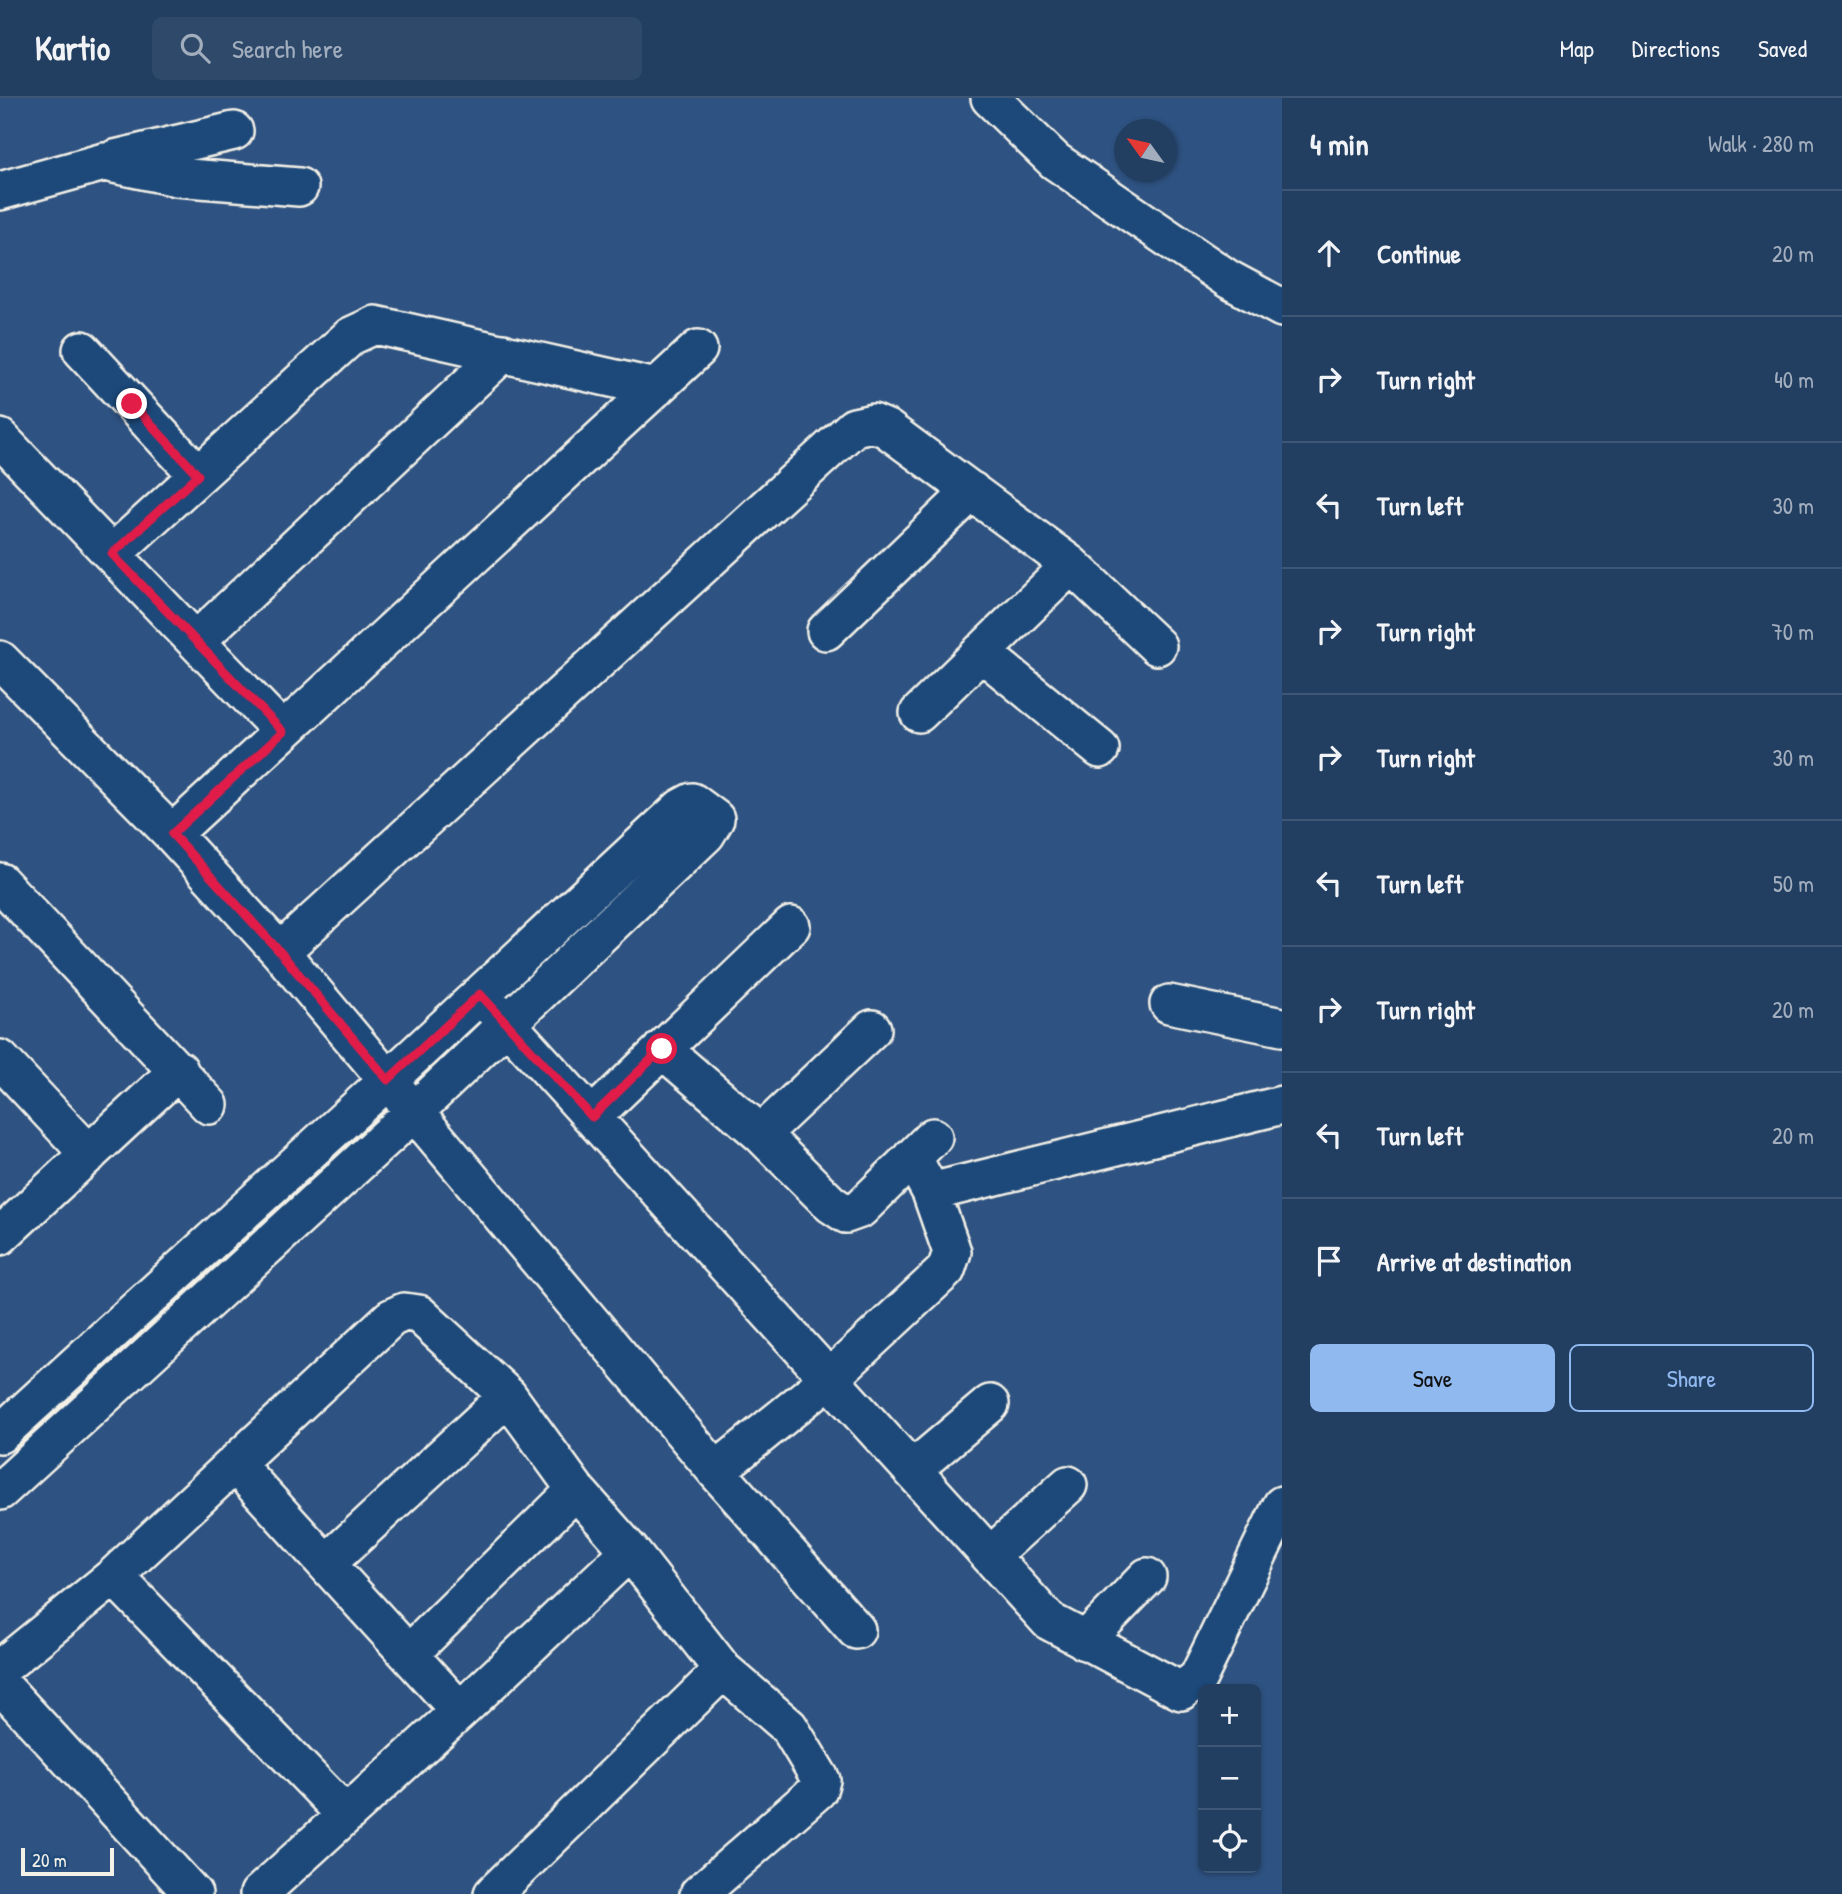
<!DOCTYPE html>
<html lang="en">
<head>
<meta charset="utf-8">
<style>
	:root { --surface:#223e61; --page:#2e496a; --text:#f1f3f6; --muted:#a2aebd; --line:#3f5776; --accent:#90b9f0 }
	body { margin:0; font-family:"Patrick Hand",sans-serif; background:var(--page); color:var(--text) }
	.controls { position:absolute; right:21px; bottom:21px; display:grid; overflow:hidden; border-radius:10px; box-shadow:0 2px 5px #0004 }
	.controls button { width:63px; height:63px; display:grid; place-items:center; padding:0; border:0; border-bottom:2px solid var(--line); background:var(--surface); color:var(--text); font:35px sans-serif }
	.compass { position:absolute; left:1114px; top:21px; width:63px; height:63px; border-radius:50%; background:var(--surface); box-shadow:0 2px 5px #0004; rotate:303deg }
	.scale { position:absolute; left:21px; bottom:18px; width:93px; box-sizing:border-box; padding-left:7px; border:4px solid #f4f1e8; border-top:0; font-size:19px; line-height:24px; white-space:nowrap; color:#f4f1e8; -webkit-text-stroke:5px #1f4a7a; paint-order:stroke }
	.stop { position:absolute; width:21px; height:21px; margin:-16px; border:5px solid #e11d48; border-radius:50%; background:#fff }
	.stop.end { background:#e11d48; border-color:#fff; box-shadow:0 2px 7px #0008 }
	.list { margin:0; padding:0; list-style:none }
	h2 { display:flex; justify-content:space-between; align-items:center; height:91px; margin:0; padding:0 28px; font-size:30px }
	h2 small { font-size:23px; font-weight:400; color:var(--muted) }
	.list li { display:grid; grid-template-columns:46px 1fr auto; gap:21px; align-items:center; box-sizing:border-box; height:126px; padding:0 28px; border-top:2px solid var(--line) }
	.list b { display:block; font-size:26px; white-space:nowrap }
	.list em { font-size:23px; font-style:normal; color:var(--muted) }
	.actions { display:flex; gap:14px; padding:21px 28px }
	.actions a { flex:1; padding:16px 0; border:2px solid var(--accent); border-radius:10px; text-align:center; font-size:24px; color:var(--accent) }
	.actions .main { background:var(--accent); color:#111 }
	.icon { flex:none; width:38px; height:38px; fill:none; stroke:currentColor; stroke-width:2; stroke-linecap:round; stroke-linejoin:round }
	.map { position:relative; flex:none; width:1282px; height:1796px; overflow:hidden }
	header { display:flex; align-items:center; gap:42px; box-sizing:border-box; height:98px; padding:0 35px; background:var(--surface); border-bottom:2px solid var(--line) }
	header strong { font-size:33px }
	nav { display:flex; gap:38px; margin-inline-start:auto; font-size:24px }
	.search { width:490px; height:63px; background:var(--page); display:flex; align-items:center; gap:18px; box-sizing:border-box; padding:0 24px; border-radius:10px; color:var(--muted); font-size:26px }
	main { display:flex }
	aside { flex:1; background:var(--surface) }
	.map>svg:first-child { display:block }
	.lines { fill:none; stroke-linecap:round; stroke-linejoin:round }
	.street-casing { stroke:#f4f1e8; stroke-width:42 }
	.street { stroke:#1f4a7a; stroke-width:37 }
	.route { stroke:#e11d48; stroke-width:9 }
</style>
</head>
<body>
<header>
<strong>Kartio</strong>
<div class="search"><svg class="icon" aria-label="search" viewBox="0 0 24 24"><circle cx="10" cy="10" r="6"/><path d="M15 15l6 6"/></svg>Search here</div>
<nav><a>Map</a><a>Directions</a><a>Saved</a></nav>
</header>
<main>
<div class="map">
<svg width="1282" height="1796" viewBox="0 0 1282 1796">
	<rect width="100%" height="100%" fill="#2e5281"/>
	<filter id="ink" filterUnits="userSpaceOnUse"><feTurbulence type="fractalNoise" baseFrequency=".0143" numOctaves="2"/><feDisplacementMap in="SourceGraphic" scale="14" xChannelSelector="R" yChannelSelector="G"/><feConvolveMatrix kernelMatrix="1 2 1 2 8 2 1 2 1" color-interpolation-filters="sRGB"/></filter>
	<g filter="url(#ink)">
		<g class="lines">
			<g class="street-casing">
				<path id="street" d="M990,0l65,63 173,118 54,29
					M115,61l119,-28
					M0,93l104,-29 72,15 123,10
					M82,252l116,125
					M0,340l283,294
					M112,456l239,-218 24,-11 281,63
					M826,533l146,-140
					M196,543l307,-288
					M981,554l119,97
					M0,562l172,174 108,118 436,519 140,159
					M919,615l152,-148
					M172,736l526,-485
					M0,784l209,223
					M280,854l574,-525 19,-4 14,6 184,136 86,81
					M1169,906l113,23
					M490,907l559,616 132,70 17,-13 84,-173
					M662,951l99,85 70,70 15,10 14,-5 73,-72
					M0,961l89,95
					M592,1019l199,-191
					M761,1036l111,-105
					M931,1094l351,-87
					M0,1138l179,-166
					M0,1336l388,-354 293,-272 11,-6 23,17 -9,15 -292,278 -414,379
					M236,1367l224,246
					M912,1372l78,-66
					M716,1373l113,-92 117,-109 6,-18 -21,-60 -19,-35
					M990,1458l78,-71
					M327,1465l181,-167
					M114,1478l232,239
					M1085,1543l62,-64
					M409,1556l167,-164
					M0,1577l2,-8 112,-91 277,-258 13,-6 15,2 89,82 68,94 54,61 93,119 66,57 32,53 -3,10 -119,104
					M0,1586l193,210
					M259,1796l201,-183 170,-160
					M493,1796l230,-224"/>
			</g>
			<use href="#street" class="street"/>
		</g>
	</g>
	<g class="lines" filter="url(#ink)">
		<path class="route" d="M132,306l66,71 -86,79 171,178 -111,102 108,118 108,128 92,-86 112,123 70,-68"/>
	</g>
</svg>
<div class="controls">
<button>+</button>
<button>−</button>
<button><svg class="icon" aria-label="locate" viewBox="0 0 24 24"><circle cx="12" cy="12" r="6"/><path d="M12 2v4M12 18v4M2 12h4M18 12h4"/></svg></button>
</div>
<svg class="compass" viewBox="-18 -18 36 36"><path d="M0-13l5 13h-10z" fill="#e53935"/><path d="M0 13l5-13h-10z" fill="#a2aebd"/></svg>
<div class="scale">20 m</div>
<div class="stop" style="left:662px;top:951px"></div>
<div class="stop end" style="left:132px;top:306px"></div>
</div>
<aside>
<h2>4 min<small>Walk · 280 m</small></h2>
<ul class="list">
<li><svg class="icon" aria-label="ahead" viewBox="0 0 24 24"><path d="M12 20V5M6 11l6-6 6 6"/></svg><div><b>Continue</b></div><em>20 m</em></li>
<li><svg class="icon" aria-label="right" viewBox="0 0 24 24"><path d="M7 20v-9h11M14 6l5 5-5 5"/></svg><div><b>Turn right</b></div><em>40 m</em></li>
<li><svg class="icon" aria-label="left" viewBox="0 0 24 24"><path d="M17 20v-9H6M10 6l-5 5 5 5"/></svg><div><b>Turn left</b></div><em>30 m</em></li>
<li><svg class="icon" aria-label="right" viewBox="0 0 24 24"><path d="M7 20v-9h11M14 6l5 5-5 5"/></svg><div><b>Turn right</b></div><em>70 m</em></li>
<li><svg class="icon" aria-label="right" viewBox="0 0 24 24"><path d="M7 20v-9h11M14 6l5 5-5 5"/></svg><div><b>Turn right</b></div><em>30 m</em></li>
<li><svg class="icon" aria-label="left" viewBox="0 0 24 24"><path d="M17 20v-9H6M10 6l-5 5 5 5"/></svg><div><b>Turn left</b></div><em>50 m</em></li>
<li><svg class="icon" aria-label="right" viewBox="0 0 24 24"><path d="M7 20v-9h11M14 6l5 5-5 5"/></svg><div><b>Turn right</b></div><em>20 m</em></li>
<li><svg class="icon" aria-label="left" viewBox="0 0 24 24"><path d="M17 20v-9H6M10 6l-5 5 5 5"/></svg><div><b>Turn left</b></div><em>20 m</em></li>
<li><svg class="icon" aria-label="arrive" viewBox="0 0 24 24"><path d="M6 21V4h12l-3 4 3 4H6"/></svg><div><b>Arrive at destination</b></div></li>
</ul>
<div class="actions"><a class="main">Save</a><a>Share</a></div>
</aside>
</main>
</body>
</html>
